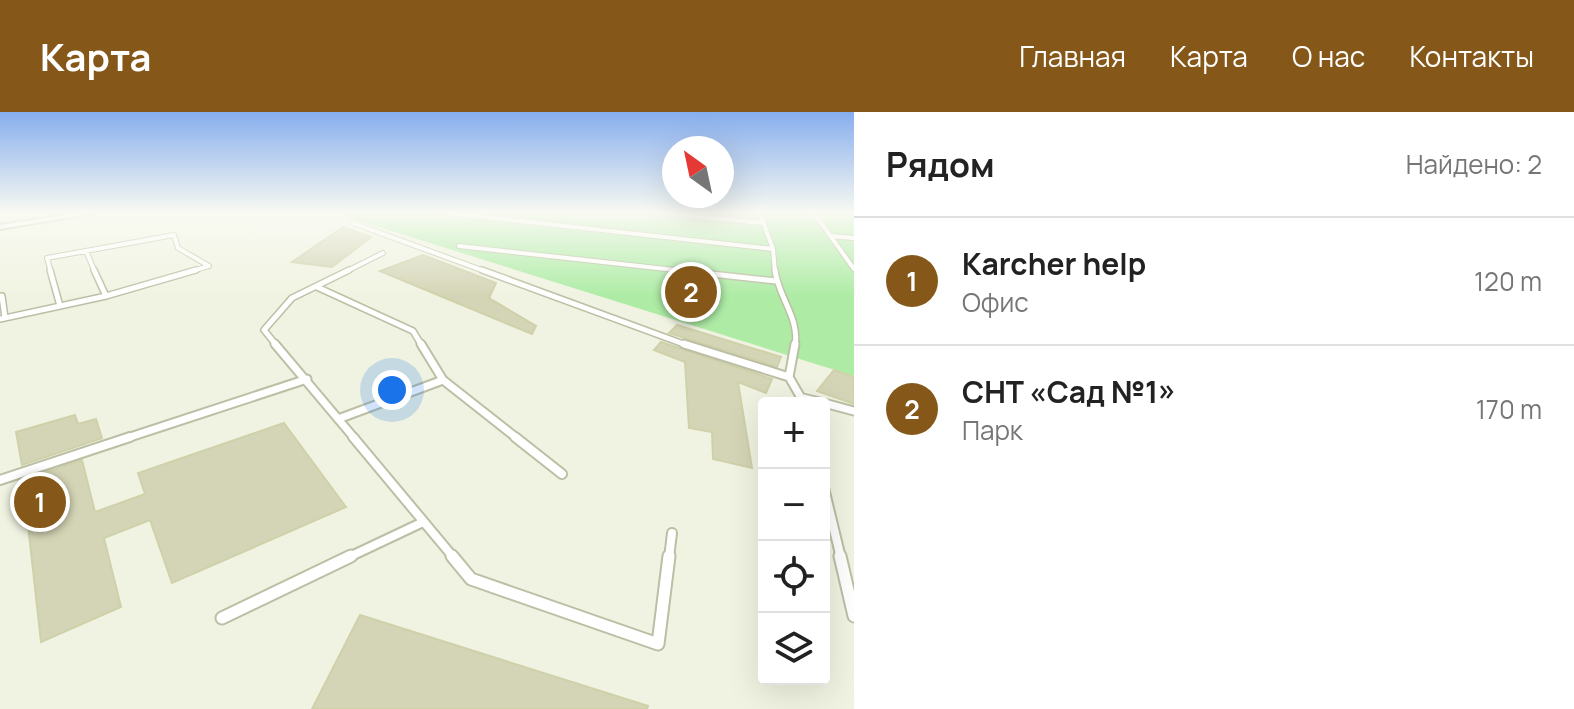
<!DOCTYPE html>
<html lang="ru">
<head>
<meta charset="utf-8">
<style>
	:root { --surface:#fff; --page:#f6f6f6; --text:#222; --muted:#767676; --line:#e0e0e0; --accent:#855819 }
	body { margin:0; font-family:Manrope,sans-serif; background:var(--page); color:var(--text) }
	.controls { position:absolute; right:24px; bottom:24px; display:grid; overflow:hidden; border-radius:8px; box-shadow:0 8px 32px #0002 }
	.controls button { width:72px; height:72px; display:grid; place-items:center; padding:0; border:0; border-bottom:2px solid var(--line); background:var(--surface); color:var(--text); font:40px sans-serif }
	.compass { position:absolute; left:662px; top:24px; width:72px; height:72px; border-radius:50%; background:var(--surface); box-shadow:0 8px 32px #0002; rotate:327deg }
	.you { position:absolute; left:392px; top:278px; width:28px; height:28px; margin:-20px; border:6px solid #fff; border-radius:50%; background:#1a73e8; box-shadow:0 0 0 12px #1a73e833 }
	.badge { display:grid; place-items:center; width:52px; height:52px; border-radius:50%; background:var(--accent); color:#fff; font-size:26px; font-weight:700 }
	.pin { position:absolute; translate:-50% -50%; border:4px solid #fff; box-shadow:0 2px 8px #0006 }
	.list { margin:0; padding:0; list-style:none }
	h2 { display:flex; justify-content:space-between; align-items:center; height:104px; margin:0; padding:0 32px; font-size:34px }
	h2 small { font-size:26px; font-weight:400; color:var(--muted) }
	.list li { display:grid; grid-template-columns:52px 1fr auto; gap:24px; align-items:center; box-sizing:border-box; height:128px; padding:0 32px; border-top:2px solid var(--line) }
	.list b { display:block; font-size:30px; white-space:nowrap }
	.list p { margin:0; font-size:26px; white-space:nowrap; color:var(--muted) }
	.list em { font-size:26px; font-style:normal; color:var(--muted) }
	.icon { flex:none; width:44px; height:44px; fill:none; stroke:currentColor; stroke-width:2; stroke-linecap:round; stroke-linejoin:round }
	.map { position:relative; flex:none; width:854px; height:597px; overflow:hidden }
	header { display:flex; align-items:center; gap:48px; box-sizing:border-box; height:112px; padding:0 40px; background:var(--accent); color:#fff }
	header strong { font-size:38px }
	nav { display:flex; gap:44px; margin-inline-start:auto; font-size:28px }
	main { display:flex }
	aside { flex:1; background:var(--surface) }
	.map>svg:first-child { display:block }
	.green { fill:#aeeca6 }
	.building { fill:#d4d5b6; stroke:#cfd1a9; stroke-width:2 }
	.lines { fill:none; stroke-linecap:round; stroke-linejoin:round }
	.lane-far4-casing { stroke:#bcbfa4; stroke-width:6 }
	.lane-far3-casing { stroke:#bcbfa4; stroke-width:8 }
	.lane-far2-casing { stroke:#bcbfa4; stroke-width:11 }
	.lane-far1-casing { stroke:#bcbfa4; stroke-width:12 }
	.lane-casing { stroke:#bcbfa4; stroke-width:15 }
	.street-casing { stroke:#bcbfa4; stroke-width:4 }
	.lane-far4 { stroke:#fff; stroke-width:4 }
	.lane-far3 { stroke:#fff; stroke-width:5 }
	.lane-far2 { stroke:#fff; stroke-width:7 }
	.lane-far1 { stroke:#fff; stroke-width:8 }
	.lane { stroke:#fff; stroke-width:11 }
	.street { fill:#fff; fill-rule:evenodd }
</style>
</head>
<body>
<header>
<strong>Карта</strong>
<nav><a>Главная</a><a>Карта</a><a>О нас</a><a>Контакты</a></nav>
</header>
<main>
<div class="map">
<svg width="854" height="597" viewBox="0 0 854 597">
	<rect width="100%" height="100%" fill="#f1f3e2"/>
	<path class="green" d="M349,101h505v163l-510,-160z"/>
	<path class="building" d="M343,115l28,10 -39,30 -40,-5z
		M423,143l73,28 -7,15 47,28 -4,8 -152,-63z
		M677,213l104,32 -4,10 -108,-34z
		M661,230l111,37 -6,14 -28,-11 14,86 -39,-9 -1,-27 -23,-4 -4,-66 -31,-12z
		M834,258l20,7v27l-37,-13z
		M75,303l3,9 18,-5 6,19 -80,27 -6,-33z
		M284,311l62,84 -174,76 -22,-63 -46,18 17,69 -80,35 -18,-162 59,-20 13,52 50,-18 -7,-21z
		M360,503l288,91 -1,3h-335z"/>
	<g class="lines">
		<g class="lane-far4-casing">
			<path id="lane-far4" d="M447,101l326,36
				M662,101l101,10
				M760,101l13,36 2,23
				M814,101l40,56
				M353,111l134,49
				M830,124l24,2
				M459,134l234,26
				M86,139l9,21
				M51,160l-4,-14 127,-23 4,13 31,18
				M189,160l20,-6
				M345,160l38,-19"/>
		</g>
		<g class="lane-far3-casing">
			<path id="lane-far3" d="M50,158l10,36
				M94,158l12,26
				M482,158l207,76
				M675,158l101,11
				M775,158c3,27 25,48 20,76
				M317,175l96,44 9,15
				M2,184l3,22
				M0,207l106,-23 90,-26
				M277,234l-13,-16 28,-32 57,-28"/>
		</g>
		<g class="lane-far2-casing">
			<path id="lane-far2" d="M275,232l80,95
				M421,232l22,36 75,59
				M684,232l105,33 15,26
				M789,265l6,-33
				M803,286l21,5
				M824,291l30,8
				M338,307l105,-39
				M124,327l183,-60"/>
		</g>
		<g class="lane-far1-casing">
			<path id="lane-far1" d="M353,325l101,121
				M515,325l47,37
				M0,368l130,-43
				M824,376l17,70
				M347,446l74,-35
				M669,446l3,-25"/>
		</g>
		<g class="lane-casing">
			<path id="lane" d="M452,444l19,23 187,65 11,-88
				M840,444l14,60
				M222,506l129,-62"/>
		</g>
		<g class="street-casing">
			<path id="street" d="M78,101h18l-96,16v-4z"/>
		</g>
		<use href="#lane-far4" class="lane-far4"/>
		<use href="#lane-far3" class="lane-far3"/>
		<use href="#lane-far2" class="lane-far2"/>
		<use href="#lane-far1" class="lane-far1"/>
		<use href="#lane" class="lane"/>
		<use href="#street" class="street"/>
	</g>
	<linearGradient id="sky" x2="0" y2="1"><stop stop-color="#87aeee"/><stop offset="0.55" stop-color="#f9faf2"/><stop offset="1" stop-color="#f9faf2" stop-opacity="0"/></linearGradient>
	<rect width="854" height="184" fill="url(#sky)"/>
</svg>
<div class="controls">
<button>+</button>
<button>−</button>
<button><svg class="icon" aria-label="locate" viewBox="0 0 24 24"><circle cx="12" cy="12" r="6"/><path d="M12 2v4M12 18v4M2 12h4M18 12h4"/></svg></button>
<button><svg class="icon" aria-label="layers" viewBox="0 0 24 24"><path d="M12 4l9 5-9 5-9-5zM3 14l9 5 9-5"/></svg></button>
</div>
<svg class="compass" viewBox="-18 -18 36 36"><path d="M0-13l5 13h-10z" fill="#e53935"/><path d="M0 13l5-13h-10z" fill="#767676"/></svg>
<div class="you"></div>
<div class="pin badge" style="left:40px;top:390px">1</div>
<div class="pin badge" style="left:691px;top:180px">2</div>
</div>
<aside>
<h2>Рядом<small>Найдено: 2</small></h2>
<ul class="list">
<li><span class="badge">1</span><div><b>Karcher help</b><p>Офис</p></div><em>120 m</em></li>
<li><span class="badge">2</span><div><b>СНТ «Сад №1»</b><p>Парк</p></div><em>170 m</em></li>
</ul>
</aside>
</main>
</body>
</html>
